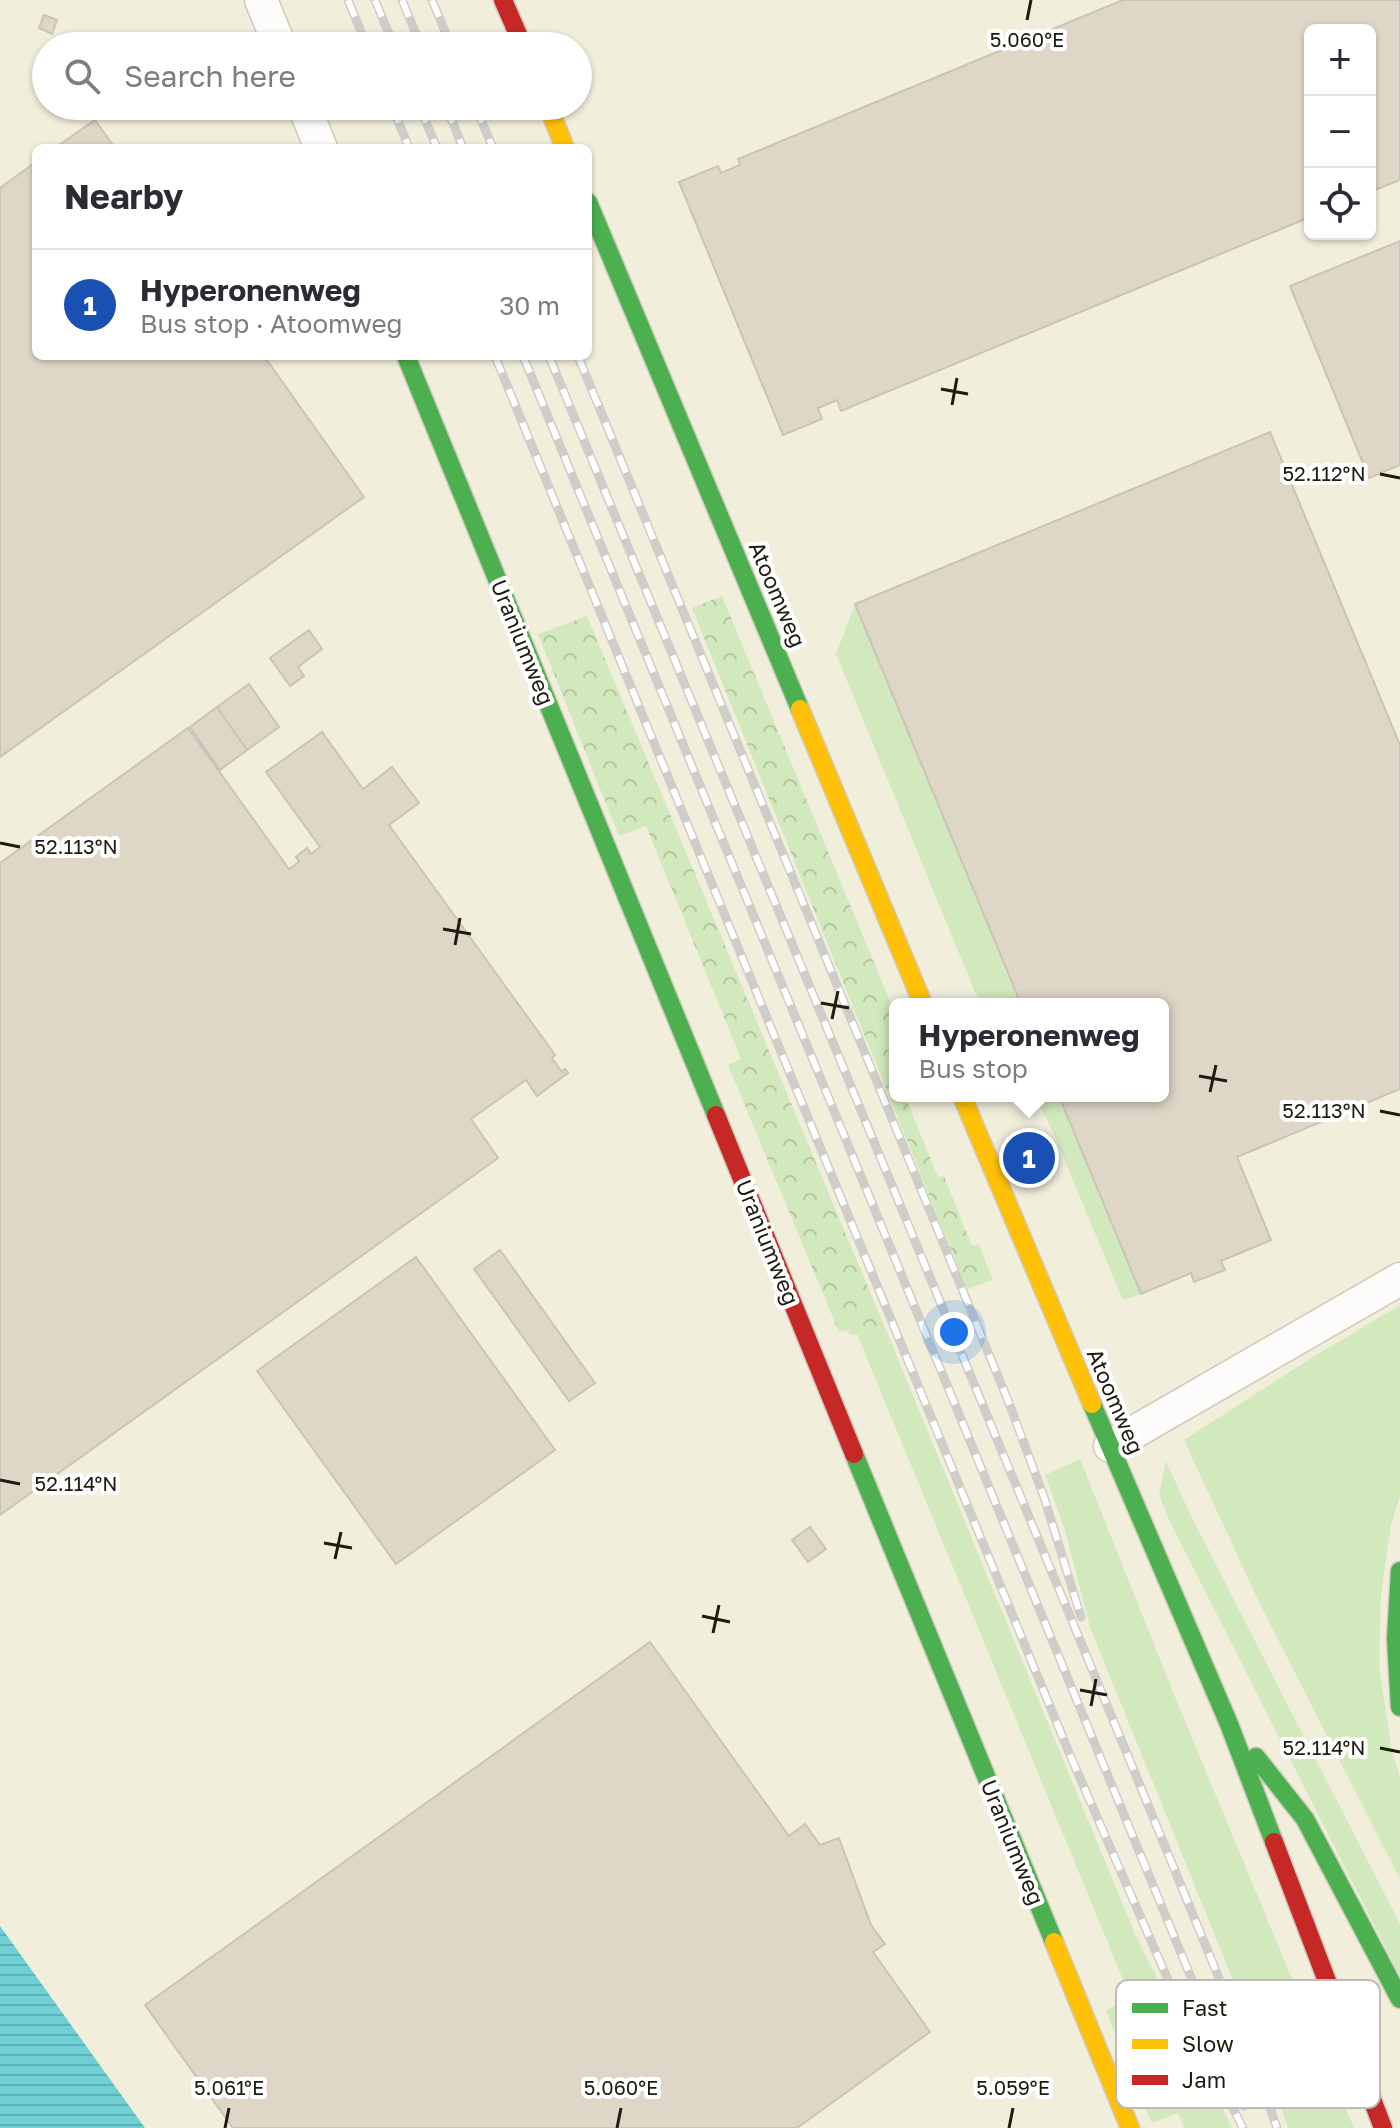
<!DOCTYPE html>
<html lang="en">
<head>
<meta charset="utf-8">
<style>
	:root { --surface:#fff; --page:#f2f2f3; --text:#2b2b33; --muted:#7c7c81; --line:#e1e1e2; --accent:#686557 }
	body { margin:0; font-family:"Golos Text",sans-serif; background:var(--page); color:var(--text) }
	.controls { position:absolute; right:24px; top:24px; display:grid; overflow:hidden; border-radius:12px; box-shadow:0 2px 6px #0004 }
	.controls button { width:72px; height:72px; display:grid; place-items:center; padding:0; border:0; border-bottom:2px solid var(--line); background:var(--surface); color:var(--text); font:40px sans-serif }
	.you { position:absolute; left:954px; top:1332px; width:28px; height:28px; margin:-20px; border:6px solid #fff; border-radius:50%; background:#1a73e8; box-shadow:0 0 0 12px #1a73e833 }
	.badge { display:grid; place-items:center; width:52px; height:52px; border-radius:50%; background:var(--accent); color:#fff; font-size:26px; font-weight:700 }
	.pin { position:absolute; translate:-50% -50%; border:4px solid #fff; box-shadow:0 2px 8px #0006 }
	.popup { position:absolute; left:889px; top:998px; width:280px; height:104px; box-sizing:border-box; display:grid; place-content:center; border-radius:12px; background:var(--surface); filter:drop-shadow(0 2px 6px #0005); font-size:26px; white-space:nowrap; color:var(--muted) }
	.popup b { font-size:30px; color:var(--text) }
	.popup::after { content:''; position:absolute; left:50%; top:100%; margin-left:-16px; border:16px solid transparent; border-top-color:var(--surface) }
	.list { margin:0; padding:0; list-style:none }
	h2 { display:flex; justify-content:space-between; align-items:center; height:104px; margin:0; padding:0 32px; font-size:34px }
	h2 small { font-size:26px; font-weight:400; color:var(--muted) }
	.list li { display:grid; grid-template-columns:52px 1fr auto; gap:24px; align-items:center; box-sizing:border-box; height:112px; padding:0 32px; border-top:2px solid var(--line) }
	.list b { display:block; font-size:30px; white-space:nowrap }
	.list p { margin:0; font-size:26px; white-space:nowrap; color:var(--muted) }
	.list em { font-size:26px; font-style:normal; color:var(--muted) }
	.icon { flex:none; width:44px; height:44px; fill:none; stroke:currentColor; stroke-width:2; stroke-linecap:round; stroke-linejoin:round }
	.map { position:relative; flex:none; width:1400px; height:2128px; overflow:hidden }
	.search { position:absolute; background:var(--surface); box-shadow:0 2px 6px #0004; left:32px; top:32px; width:560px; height:88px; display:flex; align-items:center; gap:20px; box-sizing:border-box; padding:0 28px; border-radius:44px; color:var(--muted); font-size:30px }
	.panel { position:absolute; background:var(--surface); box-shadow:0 2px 6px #0004; left:32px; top:144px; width:560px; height:216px; border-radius:12px }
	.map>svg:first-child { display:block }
	.green { fill:#d2e9bd }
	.forest { fill:url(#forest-crowns) }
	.water { fill:url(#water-rules) }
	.building { fill:#ded6c6; stroke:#cac4b7; stroke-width:2 }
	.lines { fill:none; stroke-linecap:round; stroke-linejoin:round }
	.street-casing { stroke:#cecbbc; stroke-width:35 }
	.fast-casing { stroke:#cecbbc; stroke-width:21 }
	.slow-casing { stroke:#cecbbc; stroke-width:21 }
	.jam-casing { stroke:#cecbbc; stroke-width:21 }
	.street { stroke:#fdfcfa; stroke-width:32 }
	.fast { stroke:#4caf50; stroke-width:18 }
	.slow { stroke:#ffc107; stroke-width:18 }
	.jam { stroke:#c62828; stroke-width:18 }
	.rail-casing { stroke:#cecdc8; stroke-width:9 }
	.rail { stroke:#fff; stroke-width:6; stroke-dasharray:18; stroke-linecap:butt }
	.ticks { fill:none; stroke:#1e1b0f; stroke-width:3 }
	.labels { text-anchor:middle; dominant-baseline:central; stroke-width:8; stroke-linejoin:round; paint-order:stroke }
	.street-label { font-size:22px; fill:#1e1b0f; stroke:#fff }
	.key { fill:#fff; stroke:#bcbbb7; stroke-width:2 }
	.key-label { font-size:22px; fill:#1e1b0f }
	.ticks-label { font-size:20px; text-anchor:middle; fill:#1e1b0f; stroke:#fff; stroke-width:8; stroke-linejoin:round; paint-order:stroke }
</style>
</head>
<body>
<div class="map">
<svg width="1400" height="2128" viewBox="0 0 1400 2128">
	<defs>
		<pattern id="forest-crowns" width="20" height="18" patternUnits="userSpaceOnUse" patternTransform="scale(2)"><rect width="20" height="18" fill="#d2e9bd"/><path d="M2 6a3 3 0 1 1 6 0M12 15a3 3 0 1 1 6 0" fill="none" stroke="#b4c7a1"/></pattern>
		<pattern id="water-rules" width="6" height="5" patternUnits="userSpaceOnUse" patternTransform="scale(2)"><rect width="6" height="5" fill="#6ecfd4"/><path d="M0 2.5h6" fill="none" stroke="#5fb1b5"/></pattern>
	</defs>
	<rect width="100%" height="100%" fill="#f2eedc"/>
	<path class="green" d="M855,604l166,400h-39l-7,-12 -139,-338z
		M1034,1096h25l82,198 -18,6 -74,-177z
		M1400,1305v191l-9,29 -10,70 -2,70 13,87 8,25v102l-141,-277 -75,-162 124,-80z
		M886,1330l249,604 97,194h-48l-6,-15 -26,10 -8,-18 43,-17 -32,-75 -41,18 -8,-21 25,-11 -274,-665z
		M1080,1459l95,238 179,431h-66l-30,-86 -168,-415 -25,-97 -20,-55z
		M1166,1461l24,53 210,410v52l-231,-456 -10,-26z"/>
	<path class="forest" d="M722,596l173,417v83h10l33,81 6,-1 28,70 7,-2 14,36 -26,9 -275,-681z
		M587,616l299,714 -35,5 -5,-5 -7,2 -111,-267 13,-6 -95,-233 -27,10 -81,-202z"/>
	<path class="water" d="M0,1926l145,202h-145z"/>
	<path class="building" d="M1123,0h277v180l-30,12v-162h-60v187l-469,194 -4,-11 -19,8 4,11 -39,16 -104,-253 39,-16 3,7 19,-8 -2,-6z
		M44,15l13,5 -5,14 -13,-6z
		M95,120l20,28h-60z
		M36,162v194h228l100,141 -364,260v-569z
		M1400,241v224l-31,13 -79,-192z
		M1270,432l130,313v344l-163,68 34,83 -50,21 4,9 -31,12 -3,-9 -50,21 -82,-198h104v-92h-142l-166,-400z
		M309,630l13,19 -24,18 6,9 -14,10 -20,-28z
		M249,684l30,43 -32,23 -30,-43z
		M217,707l30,43 -27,20 -30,-43z
		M188,728l101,141 10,-7 -3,-5 11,-9 4,6 9,-7 -54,-75 56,-40 41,57 29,-22 27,36 -30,22 166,230 -3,3 10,14 3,-3 3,4 -31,23 -11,-16 -55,39 27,39 -498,357v-652z
		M500,1250l95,133 -26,18 -95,-132z
		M416,1257l139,193 -159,114 -139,-193z
		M810,1527l16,22 -18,13 -16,-22z
		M650,1642l139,194 16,-12 15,21 19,-7 32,87 14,19 -12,8 57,80 -133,96h-564l-88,-123z"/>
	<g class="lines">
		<g class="street-casing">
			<path id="street" d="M261,0l19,46
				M304,106l17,42
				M1110,1446l290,-167"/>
		</g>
		<g class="fast-casing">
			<path id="fast" d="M588,202l212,507
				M406,356l310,759
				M1092,1404l137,320 45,118
				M854,1454l200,488
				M1400,1571l-4,68 4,68
				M1256,1757l49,62 95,180"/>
		</g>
		<g class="slow-casing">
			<path id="slow" d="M548,106l17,42
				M800,709l123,295
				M962,1096l130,308
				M1054,1942l76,186"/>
		</g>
		<g class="jam-casing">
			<path id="jam" d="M503,0l20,46
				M716,1115l138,339
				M1274,1842l109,286"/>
		</g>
		<use href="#street" class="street"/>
		<use href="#fast" class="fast"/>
		<use href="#slow" class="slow"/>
		<use href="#jam" class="jam"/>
		<g class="rail-casing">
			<path id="rail" d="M348,0l19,46
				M375,0l19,46
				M402,0l19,46
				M432,0l19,46
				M392,106l17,42
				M419,106l18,42
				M446,106l17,42
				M475,106l18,42
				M495,356l575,1399 99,227 74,146
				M523,356l721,1750
				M549,356l581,1405 127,310 20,57
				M578,356l431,1047 35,94 37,120"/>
		</g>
		<use href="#rail" class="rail"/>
	</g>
	<path class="ticks" d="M1027,20l4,-20M941,389l27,5M952,405l5,-27M1380,474l20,4M0,843l20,4M443,929l28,5M455,945l5,-27M821,1003l28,5M832,1019l6,-28M1199,1076l28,5M1210,1092l6,-27M1380,1111l20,4M0,1480l20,4M324,1543l28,5M335,1559l6,-27M702,1616l28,6M713,1633l6,-28M1080,1690l27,5M1091,1706l5,-27M1380,1748l20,4M225,2128l4,-20M617,2128l4,-20M1009,2128l4,-20"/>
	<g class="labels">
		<g class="street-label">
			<text transform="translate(778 594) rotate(67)">Atoomweg</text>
			<text transform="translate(523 642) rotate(68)">Uraniumweg</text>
			<text transform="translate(768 1242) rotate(68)">Uraniumweg</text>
			<text transform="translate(1116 1401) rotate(67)">Atoomweg</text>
			<text transform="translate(1013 1842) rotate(68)">Uraniumweg</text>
		</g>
	</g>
	<rect x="1116" y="1980" width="264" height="128" rx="12" class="key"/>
	<rect x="1132" y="2003" width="36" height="10" fill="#4caf50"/>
	<rect x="1132" y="2039" width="36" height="10" fill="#ffc107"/>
	<rect x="1132" y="2075" width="36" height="10" fill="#c62828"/>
	<g class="key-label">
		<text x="1182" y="2016">Fast</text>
		<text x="1182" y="2052">Slow</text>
		<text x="1182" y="2088">Jam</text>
	</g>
	<g class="ticks-label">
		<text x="1027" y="47">5.060°E</text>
		<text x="1324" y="481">52.112°N</text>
		<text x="76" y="854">52.113°N</text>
		<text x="1324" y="1118">52.113°N</text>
		<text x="76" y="1491">52.114°N</text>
		<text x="1324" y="1755">52.114°N</text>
		<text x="229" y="2095">5.061°E</text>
		<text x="621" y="2095">5.060°E</text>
		<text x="1013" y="2095">5.059°E</text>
	</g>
</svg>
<div class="controls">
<button>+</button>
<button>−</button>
<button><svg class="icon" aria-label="locate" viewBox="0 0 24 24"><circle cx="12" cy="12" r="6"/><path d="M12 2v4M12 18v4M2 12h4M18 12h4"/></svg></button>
</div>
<div class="you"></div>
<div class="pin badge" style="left:1029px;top:1158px;background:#1a4fb4">1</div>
<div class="popup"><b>Hyperonenweg</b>Bus stop</div>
<div class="search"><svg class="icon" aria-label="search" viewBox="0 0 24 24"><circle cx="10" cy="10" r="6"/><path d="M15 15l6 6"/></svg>Search here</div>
<section class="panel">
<h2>Nearby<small></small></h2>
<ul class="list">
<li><span class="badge" style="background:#1a4fb4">1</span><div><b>Hyperonenweg</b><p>Bus stop · Atoomweg</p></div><em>30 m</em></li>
</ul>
</section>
</div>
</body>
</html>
